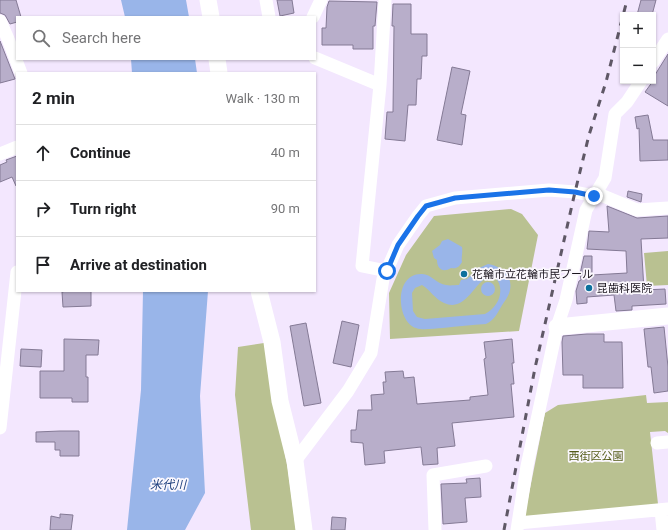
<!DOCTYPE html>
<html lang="en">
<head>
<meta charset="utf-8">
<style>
	:root { --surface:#fff; --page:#f2f2f2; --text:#202124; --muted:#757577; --line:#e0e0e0 }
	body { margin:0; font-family:Roboto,"Noto Sans JP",sans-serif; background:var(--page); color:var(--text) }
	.controls { position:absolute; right:12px; top:12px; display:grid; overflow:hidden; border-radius:0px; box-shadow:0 1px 3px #0004 }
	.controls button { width:36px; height:36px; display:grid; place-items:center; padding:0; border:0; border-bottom:1px solid var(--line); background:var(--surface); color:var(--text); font:20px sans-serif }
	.stop { position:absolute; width:12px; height:12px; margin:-9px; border:3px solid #1a73e8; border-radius:50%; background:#fff }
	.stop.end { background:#1a73e8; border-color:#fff; box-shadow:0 1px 4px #0008 }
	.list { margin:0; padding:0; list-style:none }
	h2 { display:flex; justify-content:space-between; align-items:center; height:52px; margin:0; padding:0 16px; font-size:17px }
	h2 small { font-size:13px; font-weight:400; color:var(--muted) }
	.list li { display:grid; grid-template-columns:26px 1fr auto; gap:12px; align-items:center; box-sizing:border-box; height:56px; padding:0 16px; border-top:1px solid var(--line) }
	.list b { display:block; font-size:15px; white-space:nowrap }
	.list em { font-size:13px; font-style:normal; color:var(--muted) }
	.icon { flex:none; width:22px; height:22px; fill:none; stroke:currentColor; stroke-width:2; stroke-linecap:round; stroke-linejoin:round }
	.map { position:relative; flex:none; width:668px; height:530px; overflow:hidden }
	.search { position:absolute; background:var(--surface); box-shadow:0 1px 3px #0004; left:16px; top:16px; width:300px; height:44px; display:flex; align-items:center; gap:10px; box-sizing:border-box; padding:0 14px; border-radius:0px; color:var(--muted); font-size:15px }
	.panel { position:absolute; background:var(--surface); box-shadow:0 1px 3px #0004; left:16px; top:72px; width:300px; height:220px; border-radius:0px }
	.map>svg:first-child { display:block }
	.green { fill:#b9c191 }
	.water { fill:#99b5e9; fill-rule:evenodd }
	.building { fill:#b8aeca; stroke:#847a95 }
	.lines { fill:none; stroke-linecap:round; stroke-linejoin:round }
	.minor { stroke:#fff; stroke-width:13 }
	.tertiary { stroke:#fff; stroke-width:17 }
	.rail { stroke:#5f5866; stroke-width:3; stroke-dasharray:7 7; stroke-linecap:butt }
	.route { stroke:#1a73e8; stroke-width:5 }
	.poi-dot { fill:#0d709d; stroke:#fbf8fe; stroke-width:1.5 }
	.labels { text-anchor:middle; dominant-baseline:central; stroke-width:3.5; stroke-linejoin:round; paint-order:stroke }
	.poi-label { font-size:11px; fill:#1a151e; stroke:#fbf8fe; text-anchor:start }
	.park-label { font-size:11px; fill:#535a17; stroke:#fbf8fe }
	.water-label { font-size:12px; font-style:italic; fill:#234380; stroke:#fbf8fe }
</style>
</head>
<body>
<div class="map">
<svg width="668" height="530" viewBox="0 0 668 530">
	<rect width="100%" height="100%" fill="#f3e7fe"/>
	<path class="green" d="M511,209l11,5 16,21 -19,96 -129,8 -1,-46 17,-38 28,-39z
		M668,251v34l-21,1 -3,-33z
		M264,343l24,127 8,60h-45l-16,-135 3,-48z
		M646,395l1,8 21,-1v31l-3,-2 -15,1 8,72 -134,15 21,-106 13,-8z"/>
	<path class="water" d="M121,0h65l3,17h-64z
		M131,59h64l2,14h-65z
		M448,239l14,8c1,6 -1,10 0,15 -3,5 -5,7 -11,6 -8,5 -14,1 -14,-8l-3,-2 -2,-7 8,-6 2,-4z
		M488,264c13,2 25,12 22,26 -1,6 -6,12 -9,17 -4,7 -7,13 -15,17 -14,1 -28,2 -43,4 -9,0 -19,3 -27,0 -19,-5 -23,-54 5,-54 9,-1 16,10 25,11 4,1 9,0 13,0l2,-5 6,-1 12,-11zM492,275c15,10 8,32 -7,39l-60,5 -8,-2 -4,-6 -1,-18 3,-5 7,-3c8,5 13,14 22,18 23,10 30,-23 48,-28z
		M481 289a7 7 0 1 1 14 0a7 7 0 1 1-14 0Z
		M143,291h65l-8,105 5,97 -20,37h-58l14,-140z"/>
	<path class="building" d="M0,0h16l5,17h-4v5l-7,2 -5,-9 -5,-2z
		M277,0h15l2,13 -14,3z
		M641,0h15l-4,15h-15z
		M329,1l48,1 -2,24h-2v23h-20v-4h-31v-17h4l1,-21z
		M393,4h18v30h16v22h-5l-1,23h-4l-1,26h-8l-3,36 -20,-2 2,-27h6l1,-86h-2z
		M0,41l15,38 -15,4z
		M668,54v52l-23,-14 8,-11v-3z
		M452,67l18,4 -9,43 5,1 -4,30 -25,-5z
		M648,115l5,25h15v20l-28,1 -1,-33 -2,1 -2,-12z
		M17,156v30h-1l-4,-9 -12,5v-17l7,-3 -1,-2z
		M628,191l14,3 -1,8 -14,-5z
		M607,206l30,12 31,-2v22l-27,1 3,51 21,-1 1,15 -34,2v4l-16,1 -2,-16 -27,2v6l-10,1 -1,-13 3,-10 2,-1 -1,-6 4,-18h8v19l35,-2 -1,-22 -39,-2 2,-18 20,1z
		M67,291h24v15l-28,1 -1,-15z
		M342,321l17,4 -8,42 -18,-4z
		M306,323l15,80 -17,3 -14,-80z
		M664,327l4,40v24l-14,2 -3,-26h-3l-4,-38z
		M587,334h17v8h18l1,46h-40v-13h-20l-1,-33 1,-6z
		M64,339l35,1 -1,15h-12v22h2v25h-16v-4h-32v-27h24z
		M512,339l2,24h-2l2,21h-3l3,33 -62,6 3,23 -18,2 1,16 -15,1 -2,-18 -37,4 1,12 -20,2 -2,-22 -12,-1v-12h5l2,-20h14l-1,-15 13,-1 -1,-12h3l-1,-10 18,-1 1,7 10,-1 3,27 53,-4v-3l18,-2 -4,-36 2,-1 -2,-16z
		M21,349l21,1 -1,17 -21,-1z
		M60,431h19v25h-19v-6h-5v-8h-19v-10z
		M480,478l1,19 -16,1 2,24 -24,2 -2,-40 26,-1 -1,-4z
		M60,514l13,1 -2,15h-21l1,-14 9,2z
		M332,517l14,1 -1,12h-14z"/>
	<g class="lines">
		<path class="minor" d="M266,0l3,17
			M385,0l-5,85 -18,181 25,5
			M313,17l8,-17
			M0,21l8,18 13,34
			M315,58l65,27
			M653,62l15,-23
			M0,154l17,-7
			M596,193l41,17 31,-2
			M0,428l17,-156
			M657,443l11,-1
			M295,461l53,-70 23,-38 12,-74 15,-34 20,-29 8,-10 29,-8 94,-8 26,2 19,4
			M661,510l2,20
			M518,523l150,-14
			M435,530l-2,-55 53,-9
			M517,530l10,-64 30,-139 9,-27 20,-90 19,-32 10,-64 12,-12 14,-21"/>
		<path class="tertiary" d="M208,0l3,17
			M217,59l2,14
			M259,291l13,51 8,59 15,60 9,69
			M557,327l111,-11"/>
		<path class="rail" d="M504,530l31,-162 40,-176 14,-57 17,-53 21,-82"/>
	</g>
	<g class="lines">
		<path class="route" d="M387,271l11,-26 20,-29 8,-10 29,-8 94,-8 26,2 19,4"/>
	</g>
	<g class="poi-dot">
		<circle cx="464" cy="274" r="4"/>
		<circle cx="589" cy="288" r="4"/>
	</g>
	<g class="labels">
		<g class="poi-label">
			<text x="472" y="274">花輪市立花輪市民プール</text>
			<text x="597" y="288">昆歯科医院</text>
		</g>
		<g class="park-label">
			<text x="596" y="456">西街区公園</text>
		</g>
		<g class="water-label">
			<text x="168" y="485">米代川</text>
		</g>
	</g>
</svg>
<div class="controls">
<button>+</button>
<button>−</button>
</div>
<div class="stop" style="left:387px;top:271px"></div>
<div class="stop end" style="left:594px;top:196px"></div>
<div class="search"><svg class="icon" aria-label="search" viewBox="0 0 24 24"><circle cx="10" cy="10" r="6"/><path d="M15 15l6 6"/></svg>Search here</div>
<section class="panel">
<h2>2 min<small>Walk · 130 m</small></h2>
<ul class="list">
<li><svg class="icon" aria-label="ahead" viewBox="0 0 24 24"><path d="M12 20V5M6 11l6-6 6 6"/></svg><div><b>Continue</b></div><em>40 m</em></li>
<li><svg class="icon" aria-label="right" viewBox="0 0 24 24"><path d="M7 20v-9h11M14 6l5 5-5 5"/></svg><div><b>Turn right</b></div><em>90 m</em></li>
<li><svg class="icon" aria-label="arrive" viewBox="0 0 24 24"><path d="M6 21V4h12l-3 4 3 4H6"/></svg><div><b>Arrive at destination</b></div></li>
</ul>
</section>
</div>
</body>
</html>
